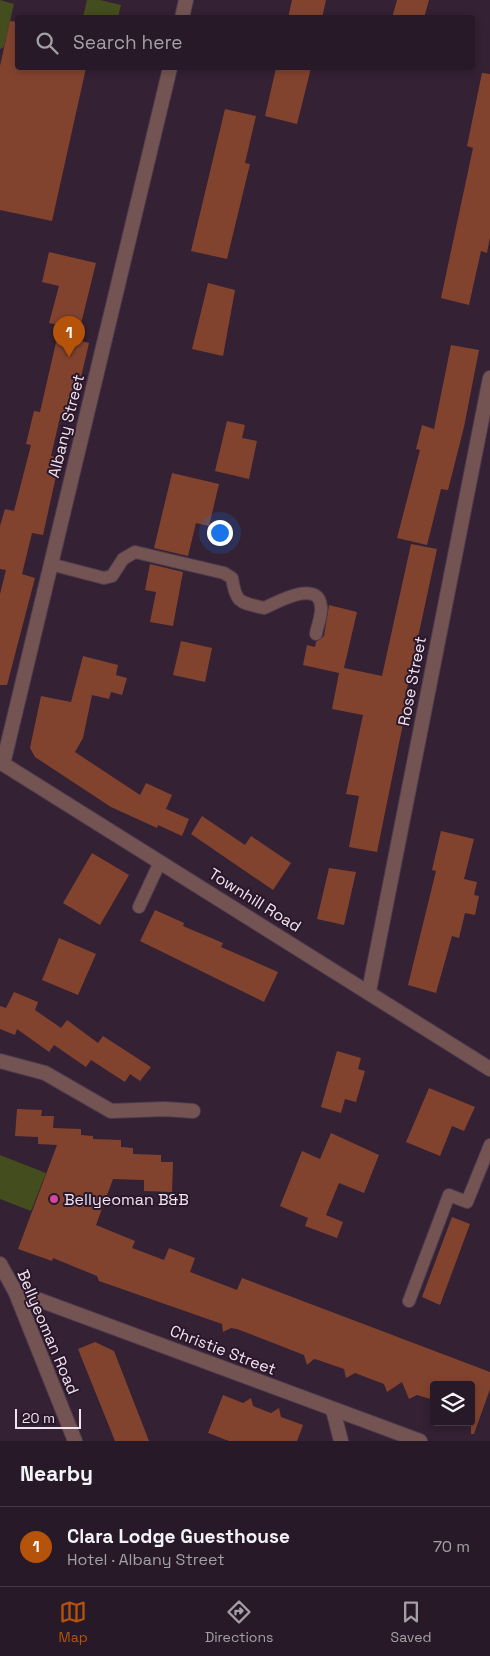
<!DOCTYPE html>
<html lang="en">
<head>
<meta charset="utf-8">
<style>
	:root { --surface:#271927; --page:#2f222f; --text:#f1f3f6; --muted:#a4a0a7; --line:#433844; --accent:#b45309 }
	body { margin:0; font-family:"Space Grotesk",sans-serif; background:var(--page); color:var(--text) }
	.controls { position:absolute; right:15px; bottom:15px; display:grid; overflow:hidden; border-radius:5px; box-shadow:0 2px 8px #0003 }
	.controls button { width:45px; height:45px; display:grid; place-items:center; padding:0; border:0; border-bottom:1px solid var(--line); background:var(--surface); color:var(--text); font:25px sans-serif }
	.scale { position:absolute; left:15px; bottom:12px; width:66px; box-sizing:border-box; padding-left:5px; border:2px solid #f0e3f0; border-top:0; font-size:14px; line-height:18px; white-space:nowrap; color:#f0e3f0; -webkit-text-stroke:4px #2a172a; paint-order:stroke }
	.you { position:absolute; left:219px; top:532px; width:18px; height:18px; margin:-12px; border:4px solid #fff; border-radius:50%; background:#1a73e8; box-shadow:0 0 0 8px #1a73e833 }
	.badge { display:grid; place-items:center; width:32px; height:32px; border-radius:50%; background:var(--accent); color:#fff; font-size:16px; font-weight:700 }
	.pin { position:absolute; translate:-50% -41px; filter:drop-shadow(0 1px 2px #0008) }
	.pin::after { content:''; position:absolute; top:26px; width:18px; height:15px; background:inherit; clip-path:polygon(0 0,100% 0,50% 100%) }
	.list { margin:0; padding:0; list-style:none }
	h2 { display:flex; justify-content:space-between; align-items:center; height:65px; margin:0; padding:0 20px; font-size:21px }
	h2 small { font-size:16px; font-weight:400; color:var(--muted) }
	.list li { display:grid; grid-template-columns:32px 1fr auto; gap:15px; align-items:center; box-sizing:border-box; height:80px; padding:0 20px; border-top:1px solid var(--line) }
	.list b { display:block; font-size:19px; white-space:nowrap }
	.list p { margin:0; font-size:16px; white-space:nowrap; color:var(--muted) }
	.list em { font-size:16px; font-style:normal; color:var(--muted) }
	.icon { flex:none; width:28px; height:28px; fill:none; stroke:currentColor; stroke-width:2; stroke-linecap:round; stroke-linejoin:round }
	.map { position:relative; flex:none; width:490px; height:1441px; overflow:hidden }
	.search { position:absolute; background:var(--surface); box-shadow:0 2px 8px #0003; left:15px; right:15px; top:15px; height:55px; display:flex; align-items:center; gap:12px; box-sizing:border-box; padding:0 18px; border-radius:5px; color:var(--muted); font-size:19px }
	.sheet { height:145px; background:var(--surface) }
	nav { display:flex; justify-content:space-around; align-items:center; box-sizing:border-box; height:70px; border-top:1px solid var(--line); background:var(--surface); font-size:14px; color:var(--muted) }
	nav a { display:grid; justify-items:center; gap:2px }
	nav .on { color:var(--accent) }
	.map>svg:first-child { display:block }
	.green { fill:#444d1d }
	.building { fill:#82432e }
	.lines { fill:none; stroke-linecap:round; stroke-linejoin:round }
	.service-casing { stroke:#4e3c4e; stroke-width:14 }
	.minor-casing { stroke:#4e3c4e; stroke-width:16 }
	.tertiary-casing { stroke:#4e3c4e; stroke-width:16 }
	.service { stroke:#735452; stroke-width:12 }
	.minor { stroke:#735452; stroke-width:14 }
	.tertiary { stroke:#735452; stroke-width:14 }
	.hotel-dot { fill:#d1479c; stroke:#2a172a; stroke-width:2 }
	.labels { text-anchor:middle; dominant-baseline:central; stroke-width:4; stroke-linejoin:round; paint-order:stroke }
	.street-label { font-size:16px; fill:#f0e3f0; stroke:#2a172a }
	.poi-label { font-size:16px; fill:#f0e3f0; stroke:#2a172a; text-anchor:start }
</style>
</head>
<body>
<div class="map">
<svg width="490" height="1441" viewBox="0 0 490 1441">
	<rect width="100%" height="100%" fill="#342134"/>
	<path class="green" d="M0,0l14,4 -10,43 -4,2z
		M87,0h13l21,5 -3,12h-35z
		M0,1155l46,18 -15,38 -31,-12z"/>
	<path class="building" d="M292,0h34l-4,18h-34z
		M397,0h32l-5,18h-32z
		M10,21l8,1v46h68l-34,153 -52,-11v-144z
		M276,68h35l-14,56 -32,-8z
		M482,73l8,1v163l-3,16 -6,-2 -12,54 -28,-7 32,-150 -6,-2z
		M225,109l31,7 -11,47 5,1 -23,95 -36,-8z
		M49,252l47,11 -19,77 12,3 -17,73 -11,-3 -10,43 9,2 -17,77 -11,-2 -10,41 13,4 -28,107h-7v-91l6,-24 -6,-1v-43l5,-17 9,2 17,-66 -5,-1 8,-33 6,1 20,-87 -11,-2 10,-37 -17,-4z
		M208,283l27,7 -12,66 -31,-7z
		M451,345l28,5 -15,77 -16,63 -7,-1 -14,56 -30,-7 23,-88 -4,-1 6,-24 12,4z
		M227,421l18,4 -3,13 15,3 -8,38 -34,-8z
		M172,473l47,11 -10,42 -13,-3 -8,33 -34,-8z
		M411,544l26,5 -32,149 3,1 -31,153 -28,-5 10,-51 -13,-2 17,-79 -31,-6 7,-36 -36,-8 4,-20 8,2 1,-5 8,-6 5,-31 28,7 -13,56 38,8z
		M150,564l33,8 -10,54 -23,-4 6,-30 -11,-2z
		M181,641l31,7 -7,34 -32,-7z
		M83,656l35,9 -2,10 11,3 -5,17 -11,-3 -2,7 -17,-4 -9,43 -8,14 65,43 6,-12 26,12 -6,14 23,10 -7,17 -24,-11 -1,3 -46,-21 -76,-50 -5,-9 11,-52 30,6z
		M202,816l43,29 6,-9 40,27 -18,27 -82,-56z
		M441,831l33,8 -10,40 13,3 -3,13 5,1 -4,19 -10,-2 -6,25 -7,-2 -16,57 -28,-8 28,-114 -4,-1z
		M92,853l37,22 -29,50 -37,-22z
		M329,868l27,4 -12,53 -27,-6z
		M155,910l29,13 -1,3 40,17 -2,4 57,25 -14,30 -124,-61z
		M59,938l37,16 -18,41 -36,-15z
		M14,992l24,10 -3,8 26,18 6,-8 31,23 5,-7 48,31 -11,14 -10,-7 -5,8 -34,-22 -5,7 -32,-22 -5,7 -32,-23 -2,6 -15,-6v-23l6,2z
		M337,1051l24,7 -3,11 7,2 -9,31 -11,-3 -4,14 -20,-6z
		M429,1088l46,19 -11,24 -12,-5 -12,30 -34,-14z
		M17,1109l25,1 -1,6h13l-1,12 28,1v6l12,1v3l28,1v7l12,1v6l28,1v7h12l-1,30 -28,-1v-11l-31,-1 -17,46 39,16 -3,7 32,12 5,-12 26,10 -5,14 47,18 5,-12 248,94v17l-16,45h-3v-49h-37v15l-17,-5 -8,4 -7,-17 -15,10 -3,-8 -29,-11 -9,5 -2,-9 -26,-9 -4,-1 -7,6 -3,-10 -67,-26 -6,-1 -8,4 -1,-8 -123,-43 -2,-5 -44,-18 -1,3 -34,-12 39,-104 -19,-1v-7l-23,-1z
		M331,1133l48,22 -15,38 -25,-10 -13,32 17,7 -6,16 -32,-12 3,-8 -28,-12 22,-55 18,8z
		M452,1217l18,7 -30,81 -18,-8z
		M95,1342l19,9 35,90h-34l-37,-92z
		M223,1395l20,8 8,-5 2,8 18,7 8,-5 2,9 22,8 -6,16h-68l-21,-8z"/>
	<g class="lines">
		<g class="service-casing">
			<path id="service" d="M50,564l54,14 8,-2 11,-17 12,-7 89,21 8,5c4,26 8,24 32,30 12,-5 55,-30 57,-1 1,9 -4,19 -5,27
				M139,907l21,-45
				M409,1301l40,-106 18,7 23,-57"/>
		</g>
		<g class="minor-casing">
			<path id="minor" d="M182,18l4,-18
				M3,764l167,-696
				M369,991l121,-613
				M0,1061l45,12 66,38 54,-2 28,2
				M0,1264l15,27 60,150
				M15,1291l405,150
				M333,1410l8,31"/>
		</g>
		<g class="tertiary-casing">
			<path id="tertiary" d="M0,762l490,307"/>
		</g>
		<use href="#service" class="service"/>
		<use href="#minor" class="minor"/>
		<use href="#tertiary" class="tertiary"/>
	</g>
	<circle class="hotel-dot" cx="54" cy="1199" r="5"/>
	<g class="labels">
		<g class="street-label">
			<text transform="translate(66 426) rotate(-76)">Albany Street</text>
			<text transform="translate(412 681) rotate(-79)">Rose Street</text>
			<text transform="translate(255 900) rotate(32)">Townhill Road</text>
			<text transform="translate(48 1332) rotate(67)">Bellyeoman Road</text>
			<text transform="translate(223 1350) rotate(21)">Christie Street</text>
		</g>
		<g class="poi-label">
			<text x="64" y="1199">Bellyeoman B&amp;B</text>
		</g>
	</g>
</svg>
<div class="controls">
<button><svg class="icon" aria-label="layers" viewBox="0 0 24 24"><path d="M12 4l9 5-9 5-9-5zM3 14l9 5 9-5"/></svg></button>
</div>
<div class="scale">20 m</div>
<div class="you"></div>
<div class="pin badge" style="left:69px;top:357px">1</div>
<div class="search"><svg class="icon" aria-label="search" viewBox="0 0 24 24"><circle cx="10" cy="10" r="6"/><path d="M15 15l6 6"/></svg>Search here</div>
</div>
<section class="sheet">
<h2>Nearby<small></small></h2>
<ul class="list">
<li><span class="badge">1</span><div><b>Clara Lodge Guesthouse</b><p>Hotel · Albany Street</p></div><em>70 m</em></li>
</ul>
</section>
<nav>
<a class="on"><svg class="icon" aria-label="map" viewBox="0 0 24 24"><path d="M3 6l6-2 6 2 6-2v14l-6 2-6-2-6 2zM9 4v14M15 6v14"/></svg>Map</a>
<a><svg class="icon" aria-label="directions" viewBox="0 0 24 24"><path d="M12 3l9 9-9 9-9-9zM9 14v-3h6M13 9l2 2-2 2"/></svg>Directions</a>
<a><svg class="icon" aria-label="saved" viewBox="0 0 24 24"><path d="M7 4h10v16l-5-4-5 4z"/></svg>Saved</a>
</nav>
</body>
</html>
